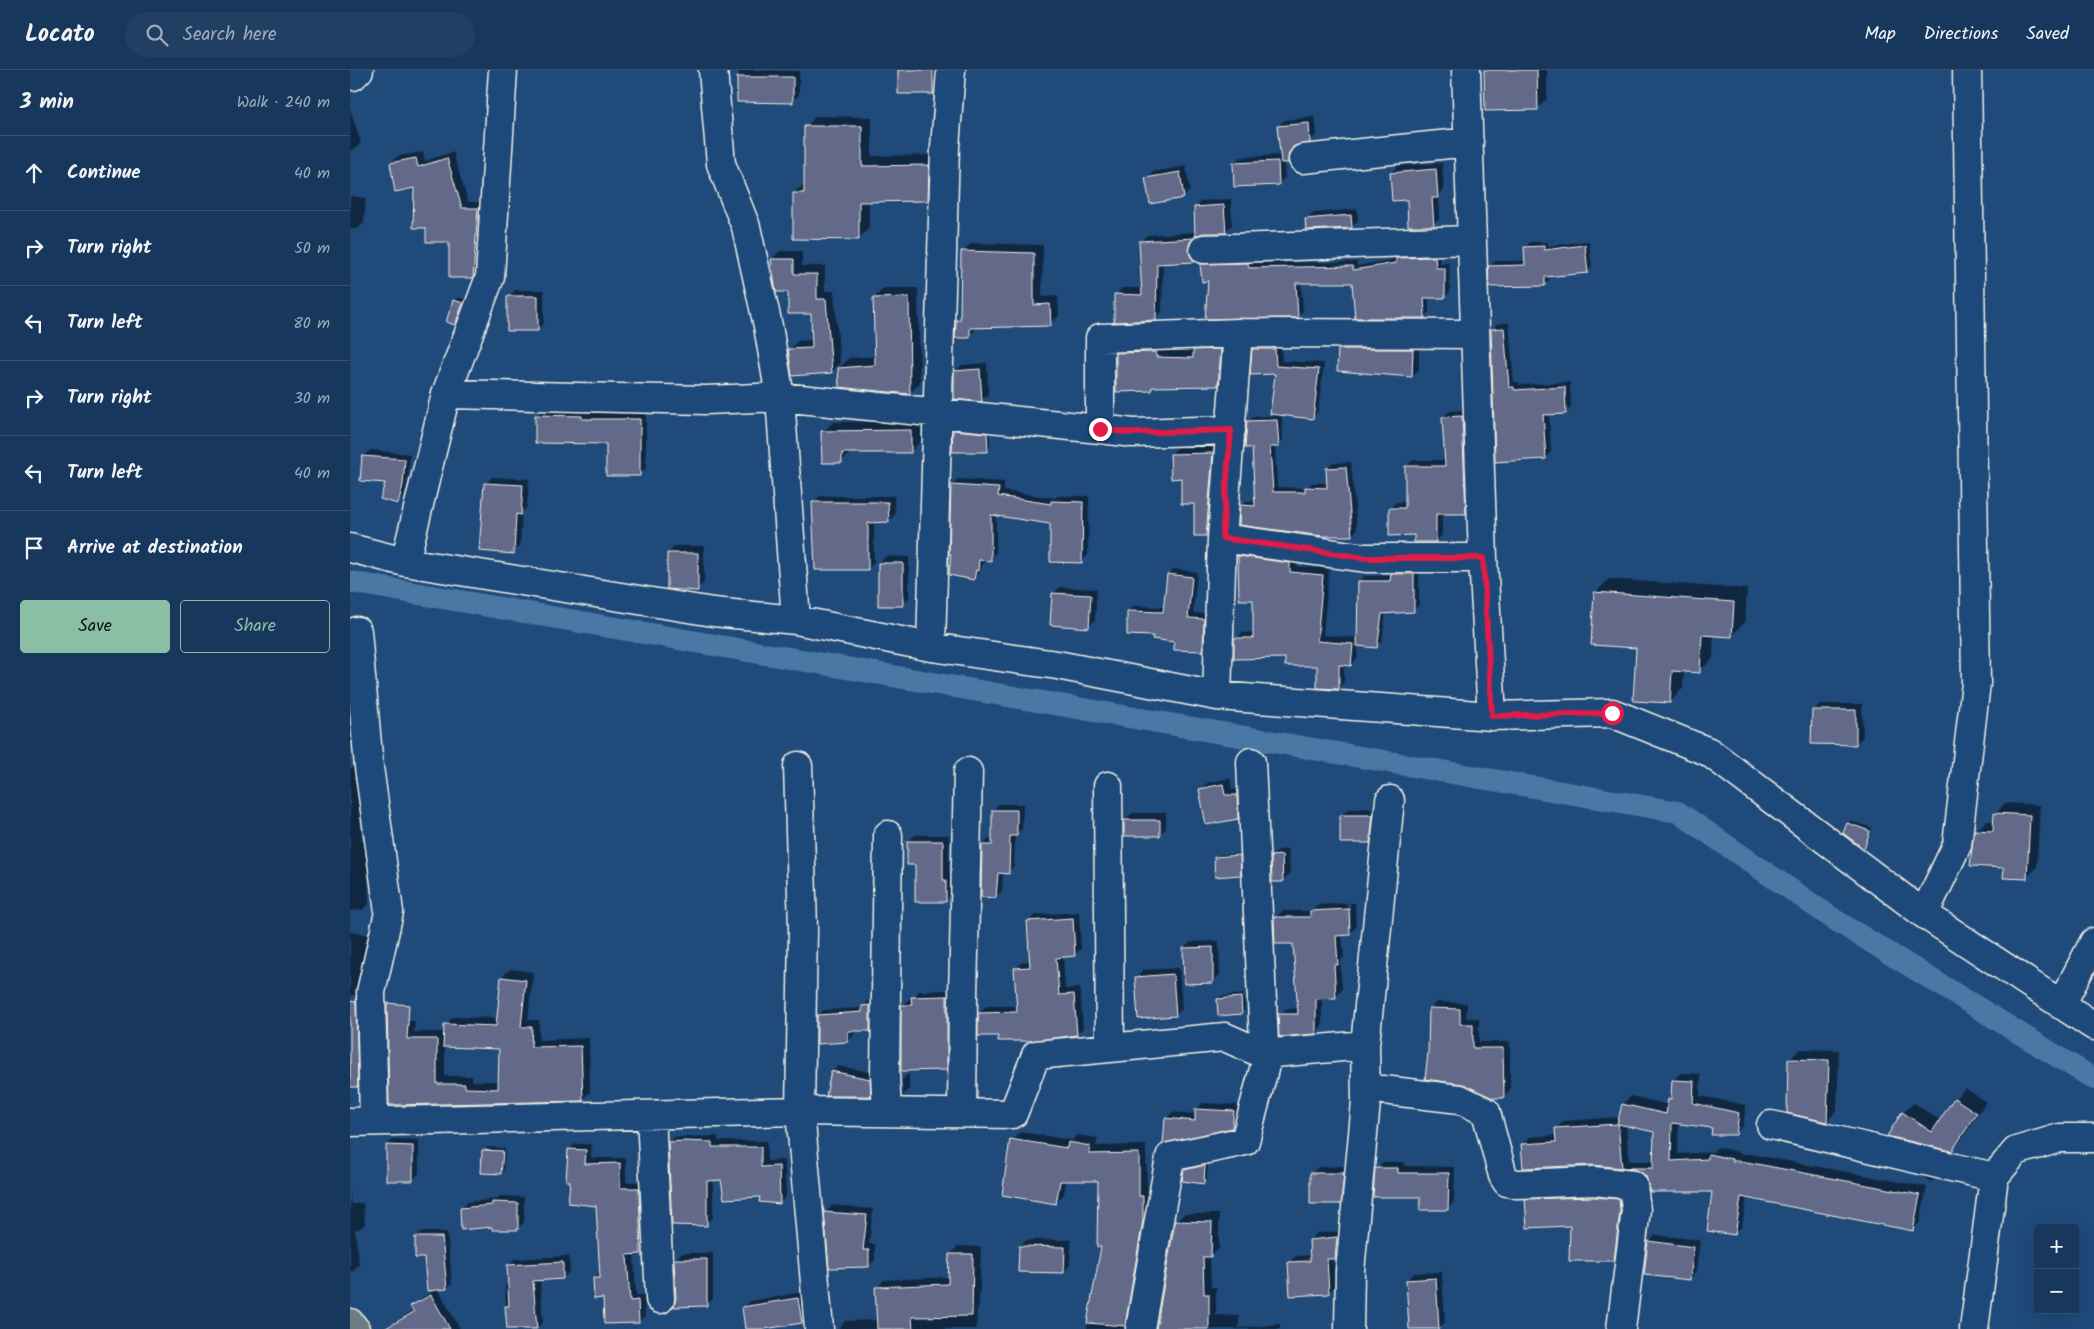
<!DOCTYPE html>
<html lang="en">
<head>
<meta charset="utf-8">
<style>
	:root { --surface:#17385c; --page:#203f62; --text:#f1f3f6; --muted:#9eacbb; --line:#365272; --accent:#8abfa5 }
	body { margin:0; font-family:Kalam,sans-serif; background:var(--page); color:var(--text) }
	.controls { position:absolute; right:15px; bottom:15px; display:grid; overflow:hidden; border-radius:5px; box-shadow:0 5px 20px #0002 }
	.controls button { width:45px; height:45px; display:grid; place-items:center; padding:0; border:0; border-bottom:1px solid var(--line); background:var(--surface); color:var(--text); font:25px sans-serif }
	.stop { position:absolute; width:15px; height:15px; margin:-11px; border:4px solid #e11d48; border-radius:50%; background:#fff }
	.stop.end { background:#e11d48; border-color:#fff; box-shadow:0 1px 5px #0008 }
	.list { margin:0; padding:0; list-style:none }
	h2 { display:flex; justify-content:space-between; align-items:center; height:65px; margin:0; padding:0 20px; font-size:21px }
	h2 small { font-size:16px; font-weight:400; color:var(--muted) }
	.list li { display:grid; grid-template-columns:32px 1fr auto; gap:15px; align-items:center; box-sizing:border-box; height:75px; padding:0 20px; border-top:1px solid var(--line) }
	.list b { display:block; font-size:19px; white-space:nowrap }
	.list em { font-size:16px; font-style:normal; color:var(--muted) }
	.actions { display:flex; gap:10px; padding:15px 20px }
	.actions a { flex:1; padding:11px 0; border:1px solid var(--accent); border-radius:5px; text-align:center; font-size:18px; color:var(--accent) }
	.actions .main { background:var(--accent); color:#111 }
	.icon { flex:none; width:28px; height:28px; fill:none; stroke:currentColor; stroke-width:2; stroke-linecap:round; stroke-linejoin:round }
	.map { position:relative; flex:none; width:1744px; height:1259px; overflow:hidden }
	header { display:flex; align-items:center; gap:30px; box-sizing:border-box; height:70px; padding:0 25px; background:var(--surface); border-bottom:1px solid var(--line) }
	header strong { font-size:24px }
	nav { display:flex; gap:28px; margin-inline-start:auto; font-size:18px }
	.search { width:350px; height:45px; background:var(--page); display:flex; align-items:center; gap:12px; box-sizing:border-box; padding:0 18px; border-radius:28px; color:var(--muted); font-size:19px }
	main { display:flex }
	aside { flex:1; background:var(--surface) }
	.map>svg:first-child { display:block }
	.shadow { fill:#0007; fill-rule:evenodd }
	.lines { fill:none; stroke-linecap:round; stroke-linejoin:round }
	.canal { stroke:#4978a5; stroke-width:22 }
	.building { fill:#636a89; stroke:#f4f1e8; fill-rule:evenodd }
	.minor-casing { stroke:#f4f1e8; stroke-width:31 }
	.major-casing { stroke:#f4f1e8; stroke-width:31 }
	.minor { stroke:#1f4a7a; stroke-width:28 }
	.major { stroke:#6c7e84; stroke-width:28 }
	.route { stroke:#e11d48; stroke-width:6 }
</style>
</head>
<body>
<header>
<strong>Locato</strong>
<div class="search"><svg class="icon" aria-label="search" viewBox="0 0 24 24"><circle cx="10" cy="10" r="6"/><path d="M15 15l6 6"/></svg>Search here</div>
<nav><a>Map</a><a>Directions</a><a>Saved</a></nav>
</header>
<main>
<aside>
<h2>3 min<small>Walk · 240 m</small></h2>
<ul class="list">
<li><svg class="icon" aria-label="ahead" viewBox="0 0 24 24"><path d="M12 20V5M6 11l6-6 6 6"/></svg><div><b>Continue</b></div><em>40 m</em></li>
<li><svg class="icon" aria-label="right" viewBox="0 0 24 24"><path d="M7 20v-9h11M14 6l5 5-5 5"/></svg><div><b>Turn right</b></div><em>50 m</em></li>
<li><svg class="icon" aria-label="left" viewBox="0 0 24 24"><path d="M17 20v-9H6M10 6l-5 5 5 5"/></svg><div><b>Turn left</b></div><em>80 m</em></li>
<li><svg class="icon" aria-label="right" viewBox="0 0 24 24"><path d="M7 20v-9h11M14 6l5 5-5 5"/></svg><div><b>Turn right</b></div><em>30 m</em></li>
<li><svg class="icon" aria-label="left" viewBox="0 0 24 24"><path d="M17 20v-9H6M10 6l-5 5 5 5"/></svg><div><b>Turn left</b></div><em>40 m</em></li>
<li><svg class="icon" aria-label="arrive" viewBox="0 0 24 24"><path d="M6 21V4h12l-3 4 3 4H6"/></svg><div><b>Arrive at destination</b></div></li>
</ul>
<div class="actions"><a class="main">Save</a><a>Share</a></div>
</aside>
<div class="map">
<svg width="1744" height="1259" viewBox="0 0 1744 1259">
	<rect width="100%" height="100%" fill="#1f4a7a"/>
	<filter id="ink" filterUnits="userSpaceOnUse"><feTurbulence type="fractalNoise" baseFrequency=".02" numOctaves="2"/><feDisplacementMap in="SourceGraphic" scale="10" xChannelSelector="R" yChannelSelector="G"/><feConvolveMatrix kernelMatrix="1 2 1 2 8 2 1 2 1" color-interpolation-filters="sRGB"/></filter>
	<g filter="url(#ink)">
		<path class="shadow" d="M389,0l60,1v24l-7,6h-54z
			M549,0h40v16l-6,6z
			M1136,0h61v29l-10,10z
			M0,38l11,35 -6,6 -5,2z
			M466,46l56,1v39l67,-1 -1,34 -11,11h-58v28l-10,10 -65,-45 11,-10 1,-56z
			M965,47l2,18 -7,6 -15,4 -1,10 -6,7h-4l1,15 -6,7 -45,-21 7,-6 40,-2 -3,-29 7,-6z
			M73,82l2,9 28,-9 15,50h16l-5,68 -7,7 -21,-36 -23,-14 -13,-40 -24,-24 7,-7z
			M1092,93l2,27 -5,5 1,23 -7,6 -25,-25 -17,-26 7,-7z
			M836,96l4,24 -6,7 -37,-18 6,-7z
			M0,126l16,2 -2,25 -7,6h-7z
			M881,129l1,26 -6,6 -23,1 -7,2 -1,9 6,11 -6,6 -32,2 -1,50 -7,7 -39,-24 6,-7h21l-3,-46 7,-7 49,-3 -1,-24 6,-7z
			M1007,139l1,11 -6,7 -45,-7 6,-7z
			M1239,171l3,26 -5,5 -38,3v5l-5,5 -54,-19 5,-5h31v-14l4,-5h18v4z
			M621,173l72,2 -1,52 16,-1 1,20 -9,8 -72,2 -9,11 -12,-17 5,-4 1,-64z
			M430,181h22v15h23v25h9l6,72 -9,9 -42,-22 9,-9 15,-1 -1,-28 -23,-21 -17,-32z
			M1090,182v11h9l1,29 -5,5h-16v15l-5,5 -70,-35h-53l2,29 -5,5 -89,-36 -8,-16 5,-5h47v4l104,-1v4l39,-7 6,-5z
			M534,218h34l2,95 -10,10 -71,-25 10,-10 27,-2 -2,-58z
			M165,220h29v33l-6,6 -30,-32z
			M108,227l8,3 -8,21 -3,3 -7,-3 7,-21z
			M1159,253l5,59h5v3l51,-3 1,25 -5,6 -17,1 2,38 -5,6 -50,2 -4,-131 5,-5z
			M877,273l-3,35 -6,7 -63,1 -4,4 -34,-36 7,-7 38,-1v5h32l7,-7z
			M910,273h21l1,18 42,2 -6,49 -6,6 -30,-4 1,26 -5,5 -3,1 2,41 29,1 5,-5h17l-1,-15 5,-5 19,-1 6,68 -5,5 -111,-29 5,-5h10l-3,-54 -5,-25 5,-5 27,-2 -4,-43 -22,-23z
			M996,273h73v26l-7,7 -73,-26z
			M637,293l1,31 -6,6 -26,-29 6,-6z
			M193,339l45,1v3h58v55l-7,6 -32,-31 -71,-27z
			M1118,340l4,96 -7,6h-23v23l-6,6 -21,-7 -25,-25 6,-7h10v-36l7,-6h33l-3,-42 6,-7z
			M571,351v20l-10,10 -60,1 -10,10 -18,-30 10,-10z
			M607,358l32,3 1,17 -3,3 -33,-20z
			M868,377l-6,82 -6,6 -10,-32 -25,-49 6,-6z
			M20,380l40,4 -2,24 -4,19 -6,5 -11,-20 -23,-26z
			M142,407l37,2 -2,28 -5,5 -2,34 -7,6 -27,-69z
			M608,409l46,3v9l51,7 3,-2h31l-1,59 -6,6 -30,-39 -56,-8v39l-6,6h-6l-4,13 -6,6 -21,-26 -1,-67z
			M470,426h74l1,18 -6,7h-15v41l-6,7 -55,-66z
			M325,476h29v37l-7,6 -29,-36z
			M896,480l50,7v9l33,3 -6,66 35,3 1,-56 5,-6h28l5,-7h22v36l-6,6 -27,1 -4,29 -6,6 -18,-2 -1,13 -6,7 -7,-1v18l-6,6 -20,-24 -32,-7 -50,-18 6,-6 12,-1v-33l-14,-42z
			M536,486l23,1v41l-7,7 -22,-42z
			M824,499l23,3 -4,41 16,1 -1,31 -6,5 -48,-15 -26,-24 6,-5 31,1 3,-32z
			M1259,509l138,10 -2,33 -14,14 -17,-1 -1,23 -14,14 -15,-1 -1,17 -13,14 -32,-55 -43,-54z
			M710,517l37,2 -2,31 -6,6 -36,-32z
			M1470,634h42l1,33 -7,6 -43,-32z
			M6,697l6,74h5l2,63 -7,6 -12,1v-143z
			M880,708l2,11h11l1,22 -7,7 -36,-29 6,-6z
			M1655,733l35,2 -3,62 -11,11 -21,-11 -29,-36 10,-10h9v-7z
			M649,734h24l-1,25 -7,6 -1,31 -6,6h-5l-1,19 -7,6 -12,-52 6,-6h4v-29z
			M1029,738l-3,27 -7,6 -28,-25 7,-7z
			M782,743h34v15l-7,7 -34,-15z
			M1501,751l21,7 -9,19 -15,-23z
			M565,765h34v39h3v20l-7,7 -29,-37 -8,-23z
			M938,779l2,25 -7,6 -11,-24 7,-6z
			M892,783l1,18 -3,3 -25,-16 3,-3z
			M997,833l2,26h2l-1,-26h5l1,24 -6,6 -8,1 2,23 -4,4 2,29 -6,7 -14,1v28l-6,6 -36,-17 6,-6 13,-1 -5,-65 -19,-25 7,-7h30l5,-6z
			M729,842l2,37 -7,6 -11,1 2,33 15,-1 3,40 -7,6h-77l-19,-21 6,-7h32l-3,-37 7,-7 8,-1 -2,-39 7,-7z
			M0,862l23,3 -11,53 -7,7h-5z
			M869,871l1,34 -7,7 -29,-34 7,-6z
			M829,898l3,41 -7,6 -39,-38 7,-7z
			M160,899l23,3 -5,48h11v20l50,-2 1,54 -7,7 -193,5 7,-83h18l-1,11h31v-7l8,-8 45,1 4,-41zM95,976l56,2 -1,33h-28v-5h-27z
			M604,920l-1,72 -7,7 -43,-63 6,-7h4l6,-8z
			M893,924l2,16 -3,3 -24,-14 3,-3z
			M519,930h6v24l-6,6h-16l1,5 -6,6 -30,-26 6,-5 39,-2z
			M1087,932l30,1 -1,15h13v24h31v48l-6,7 -74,-44v-44z
			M0,952h11l1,59 -5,5h-7z
			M1450,979l39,1 -2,60 -10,11 -37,-62z
			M488,996l37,7 1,16 -6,6 -38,-23z
			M559,1003v16l-6,6 -1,-15z
			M1331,1003l20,1 -1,22 46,9 -3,21 -8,8 -21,-7 -35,-5 -1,32 35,-2 4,-5 22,5v2h11l177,33 -7,35 -7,7 -166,-32 -5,29 -8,8 -20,-44 -67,-15 -12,-7 -42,-4 -71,-19 8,-8 27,-2 -1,-6 8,-8 56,-4 3,-13 8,-8 38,9 1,-6 3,-3v-16zM1276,1054l29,7 -1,30h-25z
			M1615,1018l21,14 -24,37 -10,11 -49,-37 11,-10 27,18 14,-22z
			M853,1033l37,2 -1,15 -7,7 -66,-8 7,-7 23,2 1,-5z
			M670,1062l52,8 5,-5 21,3 -2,8 50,-1 1,44h4l-16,140h-48l16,-83 -3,-67h-34l-2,15 -8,8 -44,-62z
			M368,1066v5h49v20l18,-1 1,37 -7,6 -57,-25 -9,1v39l-7,6 -37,-81 6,-6z
			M44,1069l25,1v33l-6,7 -26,-35z
			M225,1074h17l-1,14h35v24h19l2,65 -6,6h-7l2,42h8l1,21 -7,6 -33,-25 -11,-18 6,-7 -3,-67 -25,-25 -3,-30z
			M137,1077l18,1 -1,22 -3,3 -17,-23z
			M1033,1092h21l1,4 50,1 -1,35 -6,7 -26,-14 -45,-26z
			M858,1093l-1,16 -3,3 -19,-11 3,-4z
			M1000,1096l-3,30 -7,6 -29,-28 7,-7z
			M1581,1096l10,6 -10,10 -9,-6z
			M0,1118l1,16 12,-1 2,21 -6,5h-4l4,36 -6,6h-3z
			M1183,1123h92l-5,60 -7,7 -42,-36 -45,-24z
			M150,1126l24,1v25l-6,7 -25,-3 -32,-18 7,-6 29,-3z
			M482,1135l41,4 -4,35h6v16l-7,6h-38l-4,-54z
			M834,1144h35v34l-9,8 1,31h5v28l23,1v12l41,-4v5h-123l19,-107z
			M994,1161l-2,20 -9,7 2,28 -7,7 -39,-30 7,-7 15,-1 -1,-15 7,-7z
			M71,1162h26l5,51 -5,5 -22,-31 -9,-20z
			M1306,1165l44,5 -4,32 -6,7 -41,-37z
			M676,1170h45l-1,25 -6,7 -44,-26z
			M608,1176l23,1 -2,60 -2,3 -1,19h-138l7,-8 33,-1 -2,-32 8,-8 65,-3 1,-23z
			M332,1183h31v46l-7,6 -31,-45z
			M219,1186l1,15 -7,7 -23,1 3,43 -7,7h-28l-3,-43 4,-4 -1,-16 7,-7z
			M1092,1202l3,50 -7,7h-28l-3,-49 7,-7z
			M88,1219l22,40h-70l-1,-2 7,-6 18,-11 -2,-3 7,-7z
			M454,1222l4,23 -7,7 -54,7 -4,-21 7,-7z"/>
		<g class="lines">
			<path class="canal" d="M0,512l1328,230 157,108 259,159"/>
		</g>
		<path class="building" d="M548,0h35v24h-35z
			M1134,0h53l1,40 -53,1z
			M387,7h56v26l-56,-1z
			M959,53l1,20 -16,3 -5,7 -1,10h-7l-4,-37z
			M454,56h58v40l67,-1 -1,36 -69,1v38l-66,-1v-46h11z
			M66,88l2,9 29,-9 15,50h16l-5,70h-24v-36h-23v-14h-13l1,-40 -19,4 -5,-29z
			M928,91l1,24 -45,2 -1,-24z
			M1086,99l2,29h-6l2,28h-26l-1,-26 -15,1 -2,-28z
			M830,102l4,26 -34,6 -5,-26z
			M874,135l2,28h-23l-8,3 -1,-29z
			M1001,145l1,13 -46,2 -1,-11z
			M844,168l-4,4 -2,8 3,7 4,5 -38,2 -1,56 -42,2v-28l28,1 -3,-54z
			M1235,175l3,28 -43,4v9l-56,1 -1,-21 37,-1 -1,-18 20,-1v4z
			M611,181l73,2v52l16,-1 1,22 -81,2v10h-15l1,-18h4z
			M1085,187l1,11h9v30h-21l1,20h-70l-3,-35h-56l2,35 -93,1 3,-38 -6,1 -2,-18 48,-1 1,5 104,-2v4l43,-7v-5z
			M421,189h23v15h23v25h9l6,74 -40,3 -4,-27 24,-1 -1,-34h-23v-22h-12z
			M157,226h31v35h-31z
			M559,227l1,97 -71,-7 -1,-19 37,-3 -2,-67z
			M103,230l10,3 -8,22 -9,-3z
			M1154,258l5,59h5v3l51,-3 1,27 -23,1 3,44 -51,3 -4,-133z
			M871,279l-3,37 -66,1v4l-36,1v-39l40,-1v5l37,1v-8z
			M902,279h23l1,17 43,3 -6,50 -43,-5 5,-40 -25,1z
			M988,279h75l-1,28 -75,-6z
			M630,299l2,33 -28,-3v-28z
			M185,345l47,1v3h58v57h-34v-32l-71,-1z
			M1112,346l4,98h-30v28h-22v-7l-25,1v-28h16v-42h40l-3,-49z
			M927,350l2,27h-9l3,45h32v-5l22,1 -1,-20 20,-1 6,69h-29l-84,-11 1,-20 15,1 -3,-58h-7l2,-27z
			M561,360v23h-69v10h-20l-1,-32z
			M603,360l34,3 1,19h-36z
			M863,383l-7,83h-12v-32h-13v-26l-10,1 -1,-25z
			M12,386l43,3 -2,26 -5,19 -18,-5 5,-16 -25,-2z
			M134,413l39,2 -2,30 -5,-1 -2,40 -35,-3z
			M601,415l48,3 -1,8 53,8v-3l32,1 -1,61 -32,-1v-38l-59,-9v46l-12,-1 -1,11 -2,-1 -2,10 -25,-5 2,-21h-2z
			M462,432h76l1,20 -21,1v47h-53z
			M317,483h31v38l-31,-2z
			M888,486l52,7v9l33,3 -6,66 36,3 -2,22 -12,-1v24l-22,-1v-22h-32v-8l-51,1v-21h19v-38h-14z
			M528,493h25v43h-25z
			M817,504l25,3 -4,41 16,1 -1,32 -29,-1v-8l-22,-3 1,-3 -26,-1v-24l36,1z
			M1041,504h23v38l-32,2 -5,34 -20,-2 1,-65h32z
			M1244,522l140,10 -2,35 -30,-2 -2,38 -28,-2 -2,32 -37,-2 3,-53 -45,-3z
			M702,523l39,2 -2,33 -39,-3z
			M1462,640h44v35l-45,-1z
			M873,714l2,11h12l1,24 -32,6 -7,-36z
			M642,740h25v26h-7l-1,38 -11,-1 -2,25 -15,-1 1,-52h10z
			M1644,743l36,2 -3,64 -24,-1 1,-10 -34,-2 4,-36 19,1z
			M990,745h33l-3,28h-30z
			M774,750h36v16h-36z
			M1497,753l23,8 -6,18 -21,-16z
			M557,771h36v39h3v22h-31v-37h-8z
			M890,785l1,20 -26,2 -1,-20z
			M932,785l1,27h-11l-1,-26z
			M999,839l1,26 -14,1 2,29h-4l2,33 -20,1v35l-37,3 -1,-23h20l-5,-70h-18l-1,-27h36v-6z
			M723,848l2,38 -19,2 3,37 15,-1 3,41 -46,6h-33v-5h-20v-23l39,-1 -3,-44 16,-1 -3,-46z
			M863,877v36l-29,1 -1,-36z
			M823,904l3,42 -38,3 -3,-42z
			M151,907l25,3 -5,47h11l-1,20 50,-1 2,55 -194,4 -2,-102 22,2 -2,34h30v45h28v4l33,1 1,-40 -56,-2 1,-23 52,2z
			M597,926v74l-46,1v-66h11l-1,-8z
			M891,927l1,17 -24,2 -1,-17z
			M0,931l6,1 2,85h-8z
			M520,935v26h-22v11l-31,2v-29l45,-3v-6z
			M1079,938l31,1v15h13v24h30l1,50h-11l-31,-14 -37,-5 3,-26z
			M1438,989l41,1 -2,62 -40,-9z
			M481,1001l39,8 1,17h-45z
			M1322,1010l22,1 -1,22 46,10 -3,22h-25l1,-7 -40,-5 -1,38 37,-2v-5l24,5v2h9l179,34 -7,36 -172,-34 -6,38 -28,-4 5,-39h-62l-4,-16 -11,-7 -42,-4 -70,3 -2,-24 35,-2 -1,-14 62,-4 5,-20 44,10 2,-15h3zM1268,1054l36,8 -1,36h-31z
			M1604,1028l23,15 -25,38 -65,-15 15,-24 30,20z
			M845,1039l39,2 -2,17 -69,16 2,-26 30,3z
			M660,1069l57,9 1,-6 22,4 -1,8 50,-1v43h4v24l-18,106 -38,-3 14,-76h-4l1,-66h-38l-4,23 -54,-9z
			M333,1071l29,1v5h49v20l18,-1 1,38 -21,-2 1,-5 -36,2 -3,-19 -14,1v45l-35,-1 -4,-83z
			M36,1075l27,1v35h-27z
			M218,1079l18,1 -1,14 35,-1v25h19l2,66 -14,1 3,46 8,-1 1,23 -35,1 -1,-26 -9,1 -1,-21h7l-4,-72 -28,-3 2,-22h-4z
			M132,1080l21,1 -2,23 -20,-1z
			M855,1095l-1,19 -22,-3 2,-11z
			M1025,1098h23v5h51l-1,37h-28v-13h-47z
			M960,1103h34l-3,31h-31z
			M1243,1127l26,2 1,11 -6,51h-45l1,-35 -43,2 -2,-29z
			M142,1132l26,1v27h-26v-3l-31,3 -1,-22 32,-3z
			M474,1142l43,3 -4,35h6v17l-40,1z
			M825,1151l37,1 -1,35h-8l1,37h5v35h-53z
			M65,1167h27l5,52 -20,2 -3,-33h-9z
			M987,1167l-2,22h-8l2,35 -39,2 -2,-34 22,-1 -1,-21z
			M1298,1171l46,6 -4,33 -46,-5z
			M669,1176l46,1 -1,26 -46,-1z
			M599,1184h24l-1,62 -60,1 1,12h-36l-2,-42 73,-3z
			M324,1189h33v47l-33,1 2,-9z
			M213,1192v17l-30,2 4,48h-30l-2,-23h4l-2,-41z
			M1086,1208l3,51h-30l-3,-49z
			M81,1225l19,34h-66l30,-17 -4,-6z
			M448,1228l4,25 -37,6h-20l-3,-22z"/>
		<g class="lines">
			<g class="minor-casing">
				<path id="minor" d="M363,0l8,94 25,63 22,99 12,71 16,223
					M1116,0l17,488 9,158
					M3,6l6,-6
					M953,89l166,-17
					M854,179l267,-9
					M96,324l44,-117 13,-207
					M750,359l33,4 98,-3
					M872,468l144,20h117
					M0,478l55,14 308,50 83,8 135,27 126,18 160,31 275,20 120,-3 97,39 215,162 170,112
					M55,492l41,-168 260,6 74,-3 320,32v-91l138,-5 237,1
					M7,561l12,136 20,145 -18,80 3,129
					M581,577l14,-500 6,-77
					M867,626l5,-158 16,-205
					M758,716l2,262
					M1574,844l33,-69 19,-162 -9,-613
					M1711,935l33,-63
					M1015,975l25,-245
					M1016,1018l94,11 26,13 17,64 4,6 10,2 76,-3 40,4 3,25 -15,119
					M537,1042l-2,-38 3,-239
					M612,1043l1,-117 5,-224
					M301,1045l9,184
					M0,1052l450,-11 3,-183 -5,-162
					M1421,1055l223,52
					M469,1259l-19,-218 213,3 23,-59 189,-18 38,17 102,-9 1,57 -16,169 -1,58
					M790,1259l30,-172 75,-16 20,-76 -14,-303
					M1624,1259l20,-152 22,-26 44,-13h34"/>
			</g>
			<g class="major-casing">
				<path id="major" d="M0,1253l5,6"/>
			</g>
			<use href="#minor" class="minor"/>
			<use href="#major" class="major"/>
		</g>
	</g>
	<g class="lines" filter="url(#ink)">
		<path class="route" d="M750,359l32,4 99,-3 -9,108 144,20h117l9,158 120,-3"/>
	</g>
</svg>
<div class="controls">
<button>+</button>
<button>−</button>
</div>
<div class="stop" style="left:1262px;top:643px"></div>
<div class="stop end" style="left:750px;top:359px"></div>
</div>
</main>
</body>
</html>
